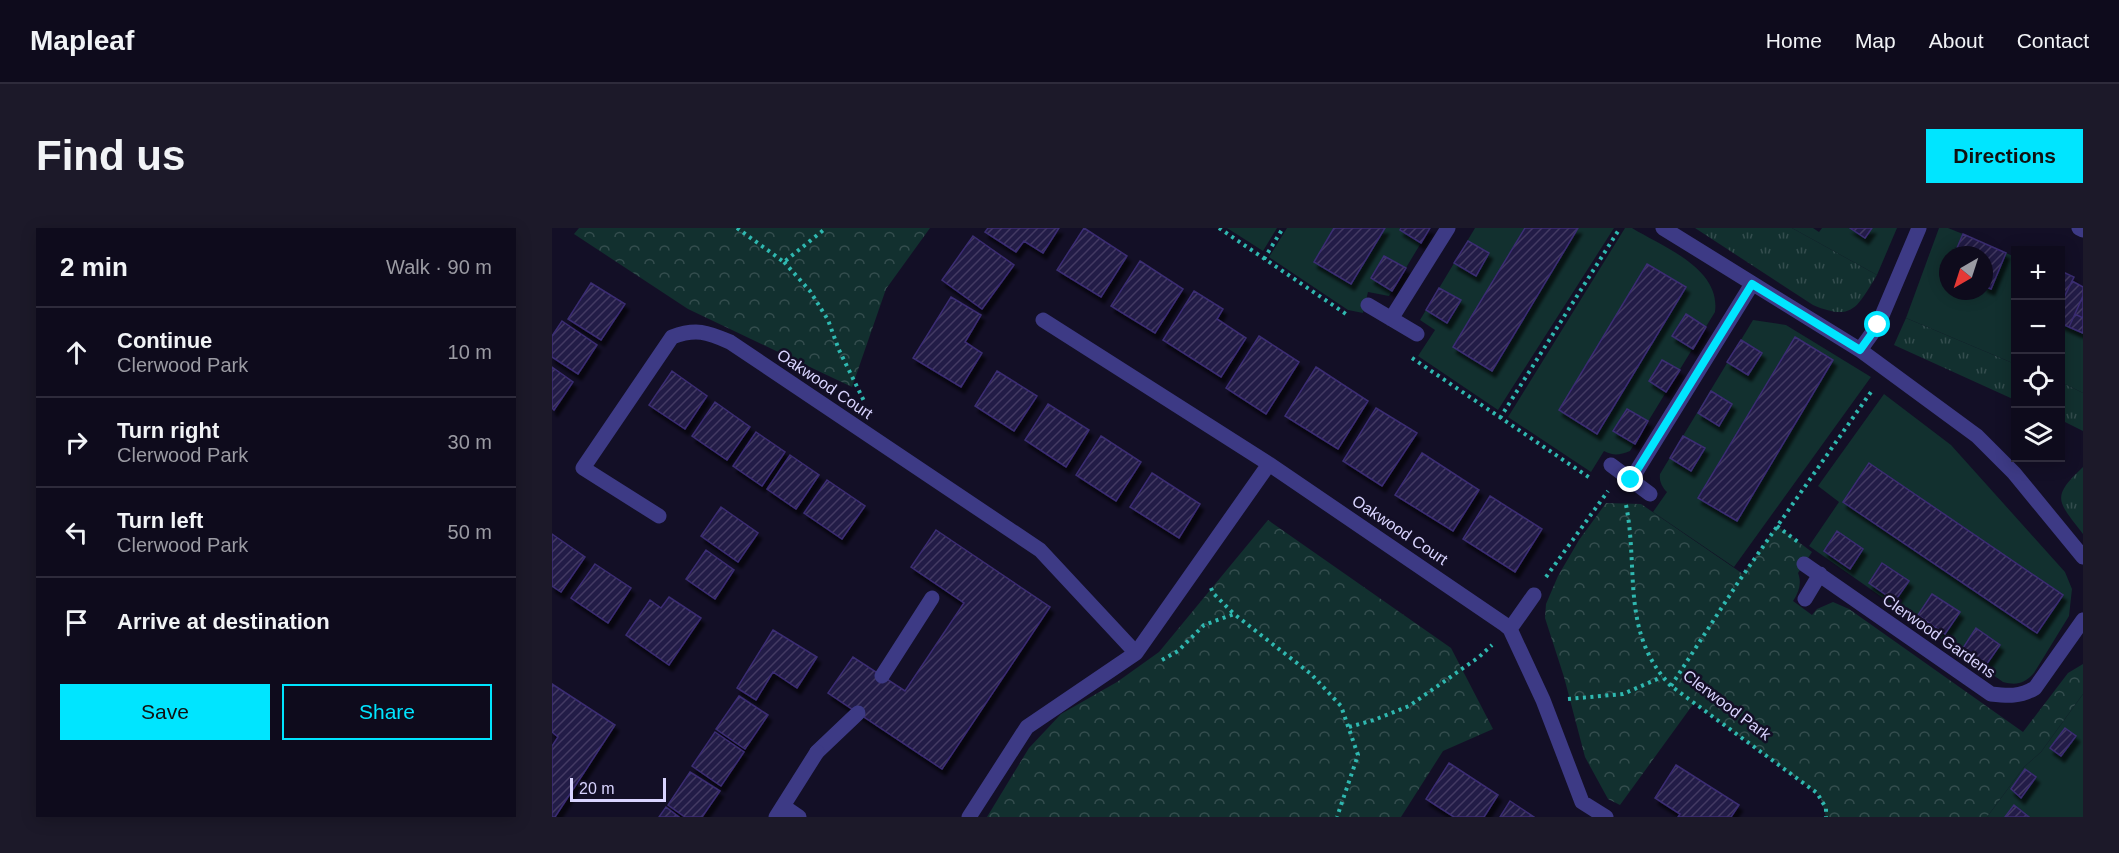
<!DOCTYPE html>
<html lang="en">
<head>
<meta charset="utf-8">
<style>
	:root { --surface:#0e0b1c; --page:#1c1929; --text:#f1f3f6; --muted:#9b9ba3; --line:#2e2b3b; --accent:#00e5ff }
	body { margin:0; font-family:Arial,sans-serif; background:var(--page); color:var(--text) }
	.controls { position:absolute; right:18px; top:18px; display:grid; overflow:hidden; border-radius:0px; box-shadow:0 3px 15px #0003 }
	.controls button { width:54px; height:54px; display:grid; place-items:center; padding:0; border:0; border-bottom:2px solid var(--line); background:var(--surface); color:var(--text); font:30px sans-serif }
	.compass { position:absolute; left:1387px; top:18px; width:54px; height:54px; border-radius:50%; background:var(--surface); box-shadow:0 3px 15px #0003; rotate:219deg }
	.scale { position:absolute; left:18px; bottom:15px; width:96px; box-sizing:border-box; padding-left:6px; border:3px solid #d9d4ff; border-top:0; font-size:16px; line-height:21px; white-space:nowrap; color:#d9d4ff; -webkit-text-stroke:4px #130f26; paint-order:stroke }
	.stop { position:absolute; width:18px; height:18px; margin:-14px; border:4px solid #00e5ff; border-radius:50%; background:#fff }
	.stop.end { background:#00e5ff; border-color:#fff; box-shadow:0 2px 6px #0008 }
	.list { margin:0; padding:0; list-style:none }
	h2 { display:flex; justify-content:space-between; align-items:center; height:78px; margin:0; padding:0 24px; font-size:26px }
	h2 small { font-size:20px; font-weight:400; color:var(--muted) }
	.list li { display:grid; grid-template-columns:39px 1fr auto; gap:18px; align-items:center; box-sizing:border-box; height:90px; padding:0 24px; border-top:2px solid var(--line) }
	.list b { display:block; font-size:22px; white-space:nowrap }
	.list p { margin:0; font-size:20px; white-space:nowrap; color:var(--muted) }
	.list em { font-size:20px; font-style:normal; color:var(--muted) }
	.actions { display:flex; gap:12px; padding:18px 24px }
	.actions a { flex:1; padding:14px 0; border:2px solid var(--accent); border-radius:0px; text-align:center; font-size:21px; color:var(--accent) }
	.actions .main { background:var(--accent); color:#111 }
	.icon { flex:none; width:33px; height:33px; fill:none; stroke:currentColor; stroke-width:2; stroke-linecap:round; stroke-linejoin:round }
	.map { position:relative; flex:none; width:1531px; height:589px; overflow:hidden; border-radius:0px }
	header { display:flex; align-items:center; gap:36px; box-sizing:border-box; height:84px; padding:0 30px; background:var(--surface); border-bottom:2px solid var(--line) }
	header strong { font-size:28px }
	nav { display:flex; gap:33px; margin-inline-start:auto; font-size:21px }
	.intro { display:flex; align-items:center; justify-content:space-between; box-sizing:border-box; height:144px; padding:0 36px }
	h1 { margin:0; font-size:42px }
	.button { padding:15px 27px; border-radius:0px; background:var(--accent); color:#111; font-size:21px; font-weight:700 }
	main { display:flex; gap:36px; padding:0 36px }
	aside { flex:1; background:var(--surface); border-radius:0px; box-shadow:0 3px 15px #0003 }
	.map>svg:first-child { display:block }
	.grass { fill:url(#grass-tufts) }
	.park { fill:url(#park-crowns) }
	.garden { fill:#12302f }
	.building { fill:url(#building-hatch); stroke:#3b2d73; stroke-width:1.5; filter:url(#shadow) }
	.lines { fill:none; stroke-linecap:round; stroke-linejoin:round }
	.path { stroke:#2fb8b0; stroke-width:4; stroke-dasharray:3 4.5; stroke-linecap:butt }
	.service { stroke:#3d3a85; stroke-width:15 }
	.minor { stroke:#3d3a85; stroke-width:15 }
	.route { stroke:#00e5ff; stroke-width:8 }
	.labels { text-anchor:middle; dominant-baseline:central; stroke-width:5; stroke-linejoin:round; paint-order:stroke }
	.street-label { font-size:16px; fill:#d9d4ff; stroke:#130f26 }
</style>
</head>
<body>
<header>
<strong>Mapleaf</strong>
<nav><a>Home</a><a>Map</a><a>About</a><a>Contact</a></nav>
</header>
<div class="intro"><h1>Find us</h1><a class="button">Directions</a></div>
<main>
<aside>
<h2>2 min<small>Walk · 90 m</small></h2>
<ul class="list">
<li><svg class="icon" aria-label="ahead" viewBox="0 0 24 24"><path d="M12 20V5M6 11l6-6 6 6"/></svg><div><b>Continue</b><p>Clerwood Park</p></div><em>10 m</em></li>
<li><svg class="icon" aria-label="right" viewBox="0 0 24 24"><path d="M7 20v-9h11M14 6l5 5-5 5"/></svg><div><b>Turn right</b><p>Clerwood Park</p></div><em>30 m</em></li>
<li><svg class="icon" aria-label="left" viewBox="0 0 24 24"><path d="M17 20v-9H6M10 6l-5 5 5 5"/></svg><div><b>Turn left</b><p>Clerwood Park</p></div><em>50 m</em></li>
<li><svg class="icon" aria-label="arrive" viewBox="0 0 24 24"><path d="M6 21V4h12l-3 4 3 4H6"/></svg><div><b>Arrive at destination</b></div></li>
</ul>
<div class="actions"><a class="main">Save</a><a>Share</a></div>
</aside>
<div class="map">
<svg width="1531" height="589" viewBox="0 0 1531 589">
	<defs>
		<pattern id="grass-tufts" width="24" height="20" patternUnits="userSpaceOnUse" patternTransform="scale(1.5)"><rect width="24" height="20" fill="#12302f"/><path d="M3 7l-1-3M5 7V3M7 7l1-3M15 17l-1-3M17 17v-4M19 17l1-3" fill="none" stroke="#344d4e"/></pattern>
		<pattern id="park-crowns" width="20" height="18" patternUnits="userSpaceOnUse" patternTransform="scale(1.5)"><rect width="20" height="18" fill="#12302f"/><path d="M2 6a3 3 0 1 1 6 0M12 15a3 3 0 1 1 6 0" fill="none" stroke="#344d4e"/></pattern>
		<pattern id="building-hatch" width="6" height="6" patternUnits="userSpaceOnUse" patternTransform="scale(1.5)"><rect width="6" height="6" fill="#241b47"/><path d="M-1 1l2-2M0 6l6-6M5 7l2-2" fill="none" stroke="#433b63"/></pattern>
		<filter id="shadow"><feDropShadow dx="3.5" dy="6" stdDeviation="1.5" flood-color="#0009"/></filter>
	</defs>
	<rect width="100%" height="100%" fill="#130f26"/>
	<path class="grass" d="M1143,0h97l85,47c-20,32 -24,47 -64,30z
		M1354,90l109,46v36l-121,-55z
		M1509,154l22,11v38l-22,-11z
		M1531,239v67c-25,-33 -33,-36 0,-67z"/>
	<path class="park" d="M27,0h351l-44,61 -34,98 -164,-78 -114,-75z
		M1054,275l35,1 102,70 34,-48 35,26 -14,21c4,10 1,19 -5,28l19,14 5,-6 16,-7 16,7 174,123 45,-59 15,-9v30l-42,58 -17,15 -37,50h-161l-5,-18 -4,-6 -123,-90 -74,102 -12,-6 -23,-42 -21,-80 -19,-59 1,-14 12,-28 21,-36z
		M716,292l183,128 42,81 -50,22 -42,66h-414l42,-69 32,-34 56,-32 42,-30z"/>
	<path class="garden" d="M675,0h50l-14,23z
		M735,0h143l-41,68 -21,-4 -5,21 -15,-3 -79,-53z
		M923,0h139l-116,182 -80,-54 17,-26 -15,-10z
		M1073,0h7c31,19 89,40 83,84l-85,139c-10,4 -17,5 -26,0l-13,21 -83,-55z
		M1240,0h21l6,4 3,-4h28l15,10 7,-10h25l-20,47z
		M1387,0h9l15,6 -9,21h-6v36h36v-5l7,3 15,-36 9,4v24l-2,7 3,1 -1,75 -109,-46z
		M1201,92l33,5 85,52 -137,190 -81,-55 14,-20c-5,-5 -8,-11 -7,-18z
		M1508,95l23,10v60l-22,-11z
		M1332,166l67,51 114,127 7,17 -3,27 -35,57c-9,10 -17,13 -31,9l-194,-136 30,-44 -21,-16z
		M1531,466v123h-96l37,-50 17,-15z"/>
	<path class="building" d="M436,0h71l-16,25 -19,-12 -8,11 -31,-20z
		M532,0l43,28 -26,41 -44,-27z
		M782,0h51l-34,56 -37,-22z
		M849,0h29l-9,15 -21,-13z
		M973,0h53l-86,143 -39,-24z
		M1298,0h22l-7,10z
		M1411,6l43,19 -15,36 -7,-3v-31h-30z
		M421,8l41,29 -32,44 -40,-29z
		M916,13l21,12 -13,23 -22,-13z
		M832,28l22,12 -14,23 -21,-13z
		M588,33l43,28 -28,44 -44,-27z
		M1095,36l39,23 -89,147 -38,-24z
		M1511,44l11,5 -13,27 -1,-27z
		M1520,53l11,6v9l-14,31 -9,-4v-17z
		M39,55l34,21 -24,36 -33,-21z
		M887,60l22,12 -14,23 -21,-13z
		M642,63l29,18 -6,10 29,19 -25,39 -58,-37z
		M1531,68v22l-8,-4z
		M399,69l30,18 -16,27 17,11 -21,34 -48,-29z
		M1134,86l20,13 -13,22 -21,-13z
		M1523,86l8,4v15l-14,-6z
		M10,93l35,24 -19,29 -26,-17v-21z
		M707,108l40,26 -33,52 -40,-26z
		M1243,109l38,23 -96,161 -39,-23z
		M1189,112l21,13 -14,22 -21,-13z
		M1110,132l18,10 -14,22 -17,-11z
		M0,139l21,15 -19,28 -2,-2z
		M764,139l52,34 -30,48 -53,-33z
		M120,143l35,25 -22,33 -36,-24z
		M445,143l40,25 -23,35 -39,-25z
		M1159,163l21,13 -13,22 -21,-13z
		M163,174l35,25 -23,33 -35,-24z
		M496,176l41,26 -23,37 -41,-27z
		M824,180l41,25 -35,53 -39,-25z
		M1075,181l21,12 -13,23 -22,-13z
		M204,204l29,20 -23,34 -29,-20z
		M549,208l40,26 -25,39 -40,-26z
		M1131,208l22,12 -14,23 -21,-13z
		M870,225l57,37 -26,41 -58,-36z
		M238,227l29,20 -23,34 -29,-20z
		M1317,235l194,132 -26,38 -194,-131z
		M600,245l48,31 -21,34 -49,-31z
		M275,252l38,26 -23,33 -38,-26z
		M938,268l52,33 -27,43 -52,-33z
		M169,279l37,26 -20,29 -37,-26z
		M384,302l114,77 -108,162 -114,-76 25,-36 52,34 59,-88 -53,-36z
		M1285,303l26,18 -13,20 -26,-18z
		M0,306l33,23 -24,35 -9,-6z
		M154,322l28,20 -19,29 -29,-20z
		M1330,335l27,18 -14,20 -26,-18z
		M43,336l36,24 -23,35 -37,-25z
		M1380,366l28,18 -15,22 -27,-19z
		M117,369l32,21 -32,47 -43,-30 24,-35 11,8z
		M1424,400l24,17 -14,20 -23,-17z
		M221,402l44,27 -20,31 -24,-16 -17,28 -19,-12z
		M0,456l63,41 -60,92h-3v-71l6,-9 -6,-5z
		M187,468l29,19 -23,34 -29,-20z
		M1513,500l11,8 -15,20 -11,-8z
		M163,504l29,20 -23,34 -29,-20z
		M897,535l49,32 -14,22h-30l-28,-18z
		M1124,537l63,40 -8,12h-53l2,-3 -25,-16z
		M1473,541l11,8 -15,21 -10,-9z
		M138,544l30,19 -18,26h-17l-17,-12z
		M958,573l24,16h-34z
		M1462,577l15,12h-24z
		M114,579l13,10h-20z"/>
	<g class="lines">
		<path class="path" d="M185,0l47,34 42,-34
			M667,0l127,86
			M712,31l19,-31
			M232,34l26,29 18,29 11,30 26,53
			M860,130l178,120
			M948,190l120,-190
			M1074,277c13,64 -6,128 45,181l146,107 9,15v9
			M1225,298l21,16
			M994,349l62,-86
			M659,360l2,5 21,21
			M610,432l16,-9 26,-26 30,-11 77,60 30,32 17,49 -21,62
			M1119,458l68,-105 134,-192
			M1016,471l55,-5 39,-17
			M797,499l25,-7 35,-14 70,-49 13,-12"/>
		<path class="service" d="M330,448l50,-78
			M265,524l41,-39"/>
		<path class="minor" d="M1111,0l197,122 18,-25 41,-97
			M1527,0l4,2
			M816,77l49,29
			M839,91l57,-91
			M491,92l226,144 235,160 6,5 33,71 39,102 24,15
			M1308,122l117,86 37,37 69,84
			M1059,237l39,29
			M1079,252l121,-196
			M107,288l-76,-48 89,-131c24,-9 35,-5 58,5l310,208 96,103
			M1252,336l187,130c17,2 29,3 44,-6l48,-68
			M1253,371l15,-25
			M958,401l24,-34
			M231,578l16,11
			M224,589l41,-65
			M417,589l58,-90 109,-74 133,-189"/>
	</g>
	<g class="lines">
		<path class="route" d="M1079,252l121,-196 108,66 18,-25"/>
	</g>
	<g class="labels">
		<g class="street-label">
			<text transform="translate(273 156) rotate(34)">Oakwood Court</text>
			<text transform="translate(848 302) rotate(34)">Oakwood Court</text>
			<text transform="translate(1387 408) rotate(35)">Clerwood Gardens</text>
			<text transform="translate(1175 477) rotate(37)">Clerwood Park</text>
		</g>
	</g>
</svg>
<div class="controls">
<button>+</button>
<button>−</button>
<button><svg class="icon" aria-label="locate" viewBox="0 0 24 24"><circle cx="12" cy="12" r="6"/><path d="M12 2v4M12 18v4M2 12h4M18 12h4"/></svg></button>
<button><svg class="icon" aria-label="layers" viewBox="0 0 24 24"><path d="M12 4l9 5-9 5-9-5zM3 14l9 5 9-5"/></svg></button>
</div>
<svg class="compass" viewBox="-18 -18 36 36"><path d="M0-13l5 13h-10z" fill="#e53935"/><path d="M0 13l5-13h-10z" fill="#9b9ba3"/></svg>
<div class="scale">20 m</div>
<div class="stop" style="left:1326px;top:97px"></div>
<div class="stop end" style="left:1079px;top:252px"></div>
</div>
</main>
</body>
</html>
